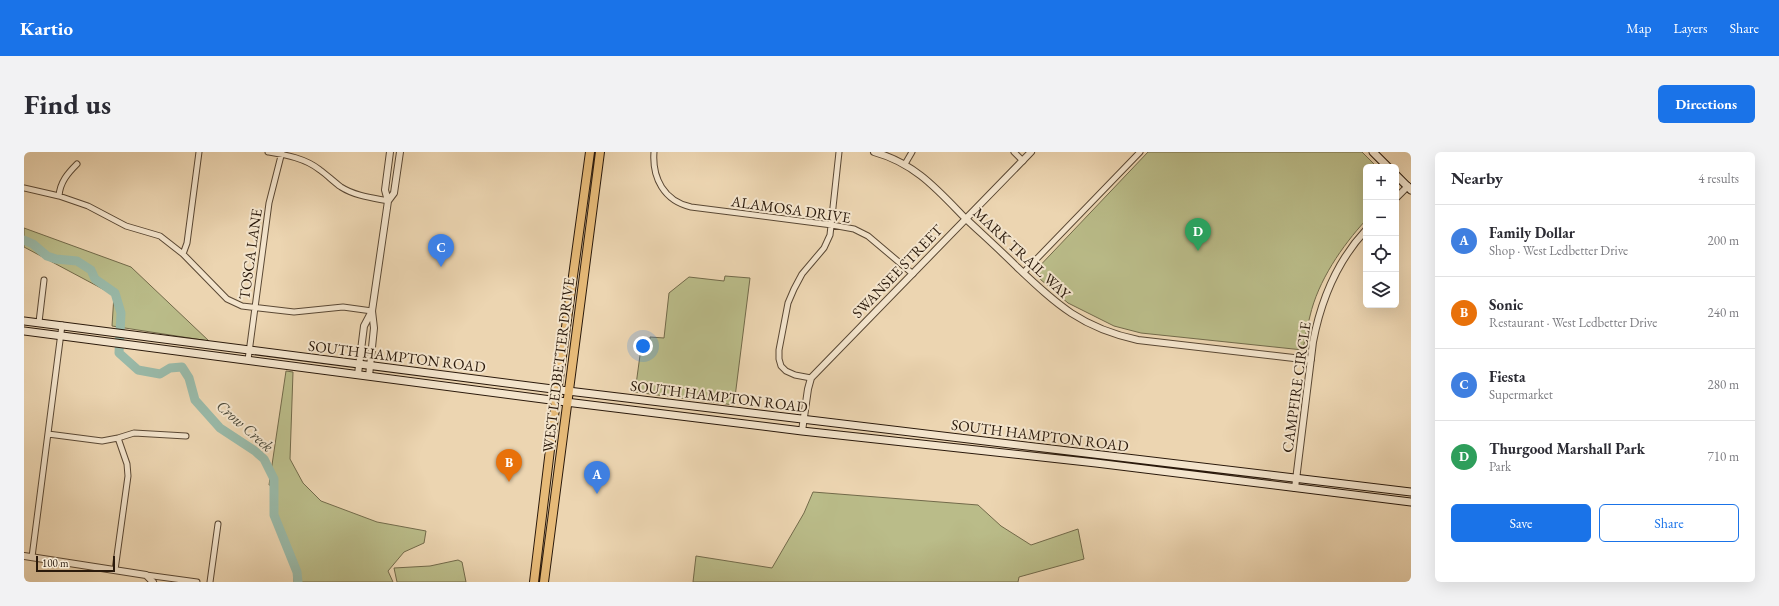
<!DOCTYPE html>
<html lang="en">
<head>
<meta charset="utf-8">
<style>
	:root { --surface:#fff; --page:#f2f2f3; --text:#2b2b33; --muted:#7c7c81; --line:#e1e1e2; --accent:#1a73e8 }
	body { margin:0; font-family:"EB Garamond",serif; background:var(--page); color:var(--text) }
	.controls { position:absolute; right:12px; top:12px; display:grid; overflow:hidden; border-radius:6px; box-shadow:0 4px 16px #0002 }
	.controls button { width:36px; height:36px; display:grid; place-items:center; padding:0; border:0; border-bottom:1px solid var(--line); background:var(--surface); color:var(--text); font:20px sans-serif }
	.scale { position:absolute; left:12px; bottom:10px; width:79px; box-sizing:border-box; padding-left:4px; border:2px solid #2a190b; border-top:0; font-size:11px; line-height:14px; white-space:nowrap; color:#2a190b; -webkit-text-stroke:3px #f3e4cc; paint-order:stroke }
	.you { position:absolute; left:619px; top:194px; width:14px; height:14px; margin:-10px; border:3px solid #fff; border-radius:50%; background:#1a73e8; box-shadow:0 0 0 6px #1a73e833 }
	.badge { display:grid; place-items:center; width:26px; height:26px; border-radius:50%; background:var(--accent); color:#fff; font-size:13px; font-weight:700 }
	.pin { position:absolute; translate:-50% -33px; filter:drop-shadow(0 1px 2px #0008) }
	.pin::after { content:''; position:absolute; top:21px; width:14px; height:12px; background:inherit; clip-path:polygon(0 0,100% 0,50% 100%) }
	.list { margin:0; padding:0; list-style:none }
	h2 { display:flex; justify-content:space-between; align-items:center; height:52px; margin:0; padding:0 16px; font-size:17px }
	h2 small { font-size:13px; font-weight:400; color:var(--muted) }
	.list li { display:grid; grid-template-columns:26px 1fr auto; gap:12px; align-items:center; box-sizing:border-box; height:72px; padding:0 16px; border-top:1px solid var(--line) }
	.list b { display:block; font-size:15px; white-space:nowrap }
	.list p { margin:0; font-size:13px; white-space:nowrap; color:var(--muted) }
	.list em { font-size:13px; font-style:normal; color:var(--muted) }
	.actions { display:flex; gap:8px; padding:12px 16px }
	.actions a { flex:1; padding:9px 0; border:1px solid var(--accent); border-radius:6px; text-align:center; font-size:14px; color:var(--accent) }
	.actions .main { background:var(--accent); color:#fff }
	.icon { flex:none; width:22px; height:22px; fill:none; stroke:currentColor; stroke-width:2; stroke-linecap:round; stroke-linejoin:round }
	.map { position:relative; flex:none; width:1387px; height:430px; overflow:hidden; border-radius:6px }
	header { display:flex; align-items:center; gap:24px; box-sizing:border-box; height:56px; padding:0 20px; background:var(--accent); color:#fff }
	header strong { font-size:19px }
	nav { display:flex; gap:22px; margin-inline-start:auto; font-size:14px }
	.intro { display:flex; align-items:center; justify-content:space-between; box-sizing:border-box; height:96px; padding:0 24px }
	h1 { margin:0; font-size:28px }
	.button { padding:10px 18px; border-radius:6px; background:var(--accent); color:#fff; font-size:14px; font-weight:700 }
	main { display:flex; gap:24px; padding:0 24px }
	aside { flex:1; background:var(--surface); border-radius:6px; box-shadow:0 4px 16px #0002 }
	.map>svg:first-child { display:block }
	.green { fill:#babc89; stroke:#726a4a }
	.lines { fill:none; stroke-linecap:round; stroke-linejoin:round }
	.river { stroke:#99b9a8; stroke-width:9 }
	.minor-casing { stroke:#5a4834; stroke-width:7 }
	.tertiary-casing { stroke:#5a4834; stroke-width:8 }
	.secondary-casing { stroke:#2a190b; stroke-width:9 }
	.primary-casing { stroke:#2a190b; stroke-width:10 }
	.minor { stroke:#f3e4cc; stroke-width:5 }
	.tertiary { stroke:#f3e4cc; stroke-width:6 }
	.secondary { stroke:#f3e4cc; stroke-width:7 }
	.primary { stroke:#e6ba78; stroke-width:8 }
	.labels { text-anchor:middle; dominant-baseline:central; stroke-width:4; stroke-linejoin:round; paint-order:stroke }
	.street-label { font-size:15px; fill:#2a190b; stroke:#f3e4cc }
	.water-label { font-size:16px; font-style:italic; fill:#4b493a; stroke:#f3e4cc }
</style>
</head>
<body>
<header>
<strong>Kartio</strong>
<nav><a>Map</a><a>Layers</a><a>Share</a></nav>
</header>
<div class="intro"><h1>Find us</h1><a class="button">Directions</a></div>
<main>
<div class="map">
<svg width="1387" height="430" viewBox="0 0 1387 430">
	<rect width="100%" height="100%" fill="#ecd5b1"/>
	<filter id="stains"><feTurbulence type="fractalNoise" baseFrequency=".005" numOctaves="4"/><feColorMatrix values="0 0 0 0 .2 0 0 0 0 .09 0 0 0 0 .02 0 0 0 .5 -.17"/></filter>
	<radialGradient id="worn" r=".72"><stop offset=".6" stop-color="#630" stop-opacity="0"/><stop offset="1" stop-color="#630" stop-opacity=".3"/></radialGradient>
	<path class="green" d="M1124,0h214l15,15h-11v53c-24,26 -48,61 -56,96 -3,11 -5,22 -7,34l-162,-17 -27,-7 -46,-23 -35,-30z
		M0,76l107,39 78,74 -97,-15 2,-31 -90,-48z
		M701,124l25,2 -16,127 -99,-13 6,-44 9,1v-12l14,1 5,-45 20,-16 35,4z
		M262,219l7,1 -3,87 13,24 18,18 56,21 49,9 -2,12 -20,9 -16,19 5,11h-99v-14l-18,-45 -1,-37 -6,-1z
		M789,340l165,13 23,21 30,19 47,-16 6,30 -65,18 -1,5h-325l3,-26 76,12 32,-55z
		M434,408l4,2 4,20h-69l-3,-14 36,-2z"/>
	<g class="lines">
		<path class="river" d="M0,88l9,4 14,12 9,3 21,2 14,9 4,9 20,14 6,20 -2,40 19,17 22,4 10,-6 12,-1 7,11 6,22 25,28 35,23 9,8 10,20v36l23,57 1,10"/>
		<g class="minor-casing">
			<path id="minor" d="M244,0c18,3 37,6 52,18 7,5 14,12 21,17 14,9 32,11 47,14
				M630,0c-2,26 10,49 37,55l141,18 22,4 14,7 45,38
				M990,0l9,9
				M881,12l7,-12
				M0,36l35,8 29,10 38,20 34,10 23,18 44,45 15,7 52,6 49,-5 29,4
				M35,44c1,-14 9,-23 18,-32
				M159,102l4,-11 12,-91
				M999,121l117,-121
				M15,170l5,-42
				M224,208l21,-157 13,-51
				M787,226l-16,-3 -9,-4 -5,-5 -2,-7v-9l9,-47 6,-14 8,-15 22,-26 6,-13 9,-83
				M24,282l54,7 16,-3 16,-5 52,3
				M8,405l30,-232
				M91,418l13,-94 -1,-12 -9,-26
				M122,423l51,7
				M186,430l8,-58"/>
		</g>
		<g class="tertiary-casing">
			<path id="tertiary" d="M850,0c40,11 62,36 90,65 18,17 36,33 53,50 40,38 65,61 121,73l173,20
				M1372,46l12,-12
				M364,49l6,-8 6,-41
				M334,222l6,-48 8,-15
				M345,224l5,-48 -2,-17 16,-110 -3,-11 5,-38
				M778,279l6,-42 3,-11 220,-226
				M1271,336l18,-146c8,-42 24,-81 53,-112
				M0,404l122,19 7,7"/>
		</g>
		<g class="secondary-casing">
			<path id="secondary" d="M1349,0l15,15
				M1372,23l15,15
				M0,169l544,70 843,101
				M0,179l550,72 228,28 294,32 315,39"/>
		</g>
		<g class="primary-casing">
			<path id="primary" d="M510,430l22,-182 34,-248
				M520,430l56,-430"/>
		</g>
		<use href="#minor" class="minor"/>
		<use href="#tertiary" class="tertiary"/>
		<use href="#secondary" class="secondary"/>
		<use href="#primary" class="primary"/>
	</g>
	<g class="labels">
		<g class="street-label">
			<text transform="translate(767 57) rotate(8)">ALAMOSA DRIVE</text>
			<text transform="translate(998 101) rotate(43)">MARK TRAIL WAY</text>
			<text transform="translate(226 102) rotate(-82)">TOSCA LANE</text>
			<text transform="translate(873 119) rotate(-46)">SWANSEE STREET</text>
			<text transform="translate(373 204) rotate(7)">SOUTH HAMPTON ROAD</text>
			<text transform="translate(534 213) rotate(-83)">WEST LEDBETTER DRIVE</text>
			<text transform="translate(1272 235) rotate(-82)">CAMPFIRE CIRCLE</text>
			<text transform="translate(695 244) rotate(7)">SOUTH HAMPTON ROAD</text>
			<text transform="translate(1016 283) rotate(7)">SOUTH HAMPTON ROAD</text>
		</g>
		<g class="water-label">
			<text transform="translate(221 274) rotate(41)">Crow Creek</text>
		</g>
	</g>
	<rect width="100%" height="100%" filter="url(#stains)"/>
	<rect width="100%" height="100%" fill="url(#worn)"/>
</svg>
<div class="controls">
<button>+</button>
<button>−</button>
<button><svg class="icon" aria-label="locate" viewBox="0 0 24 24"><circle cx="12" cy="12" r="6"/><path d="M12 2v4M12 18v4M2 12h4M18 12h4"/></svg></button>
<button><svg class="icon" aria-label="layers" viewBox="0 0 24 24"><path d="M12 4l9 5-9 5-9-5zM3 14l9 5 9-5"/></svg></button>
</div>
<div class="scale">100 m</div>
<div class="you"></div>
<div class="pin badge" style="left:573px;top:342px;background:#3f7fe0">A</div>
<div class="pin badge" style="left:485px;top:330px;background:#e8710a">B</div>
<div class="pin badge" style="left:417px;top:115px;background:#3f7fe0">C</div>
<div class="pin badge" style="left:1174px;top:99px;background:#2e9e5b">D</div>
</div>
<aside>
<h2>Nearby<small>4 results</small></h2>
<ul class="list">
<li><span class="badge" style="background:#3f7fe0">A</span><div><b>Family Dollar</b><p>Shop · West Ledbetter Drive</p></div><em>200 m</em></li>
<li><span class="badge" style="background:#e8710a">B</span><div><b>Sonic</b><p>Restaurant · West Ledbetter Drive</p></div><em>240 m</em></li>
<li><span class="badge" style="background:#3f7fe0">C</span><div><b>Fiesta</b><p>Supermarket</p></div><em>280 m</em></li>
<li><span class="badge" style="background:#2e9e5b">D</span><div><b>Thurgood Marshall Park</b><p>Park</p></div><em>710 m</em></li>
</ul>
<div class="actions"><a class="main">Save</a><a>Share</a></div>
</aside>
</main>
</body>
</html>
